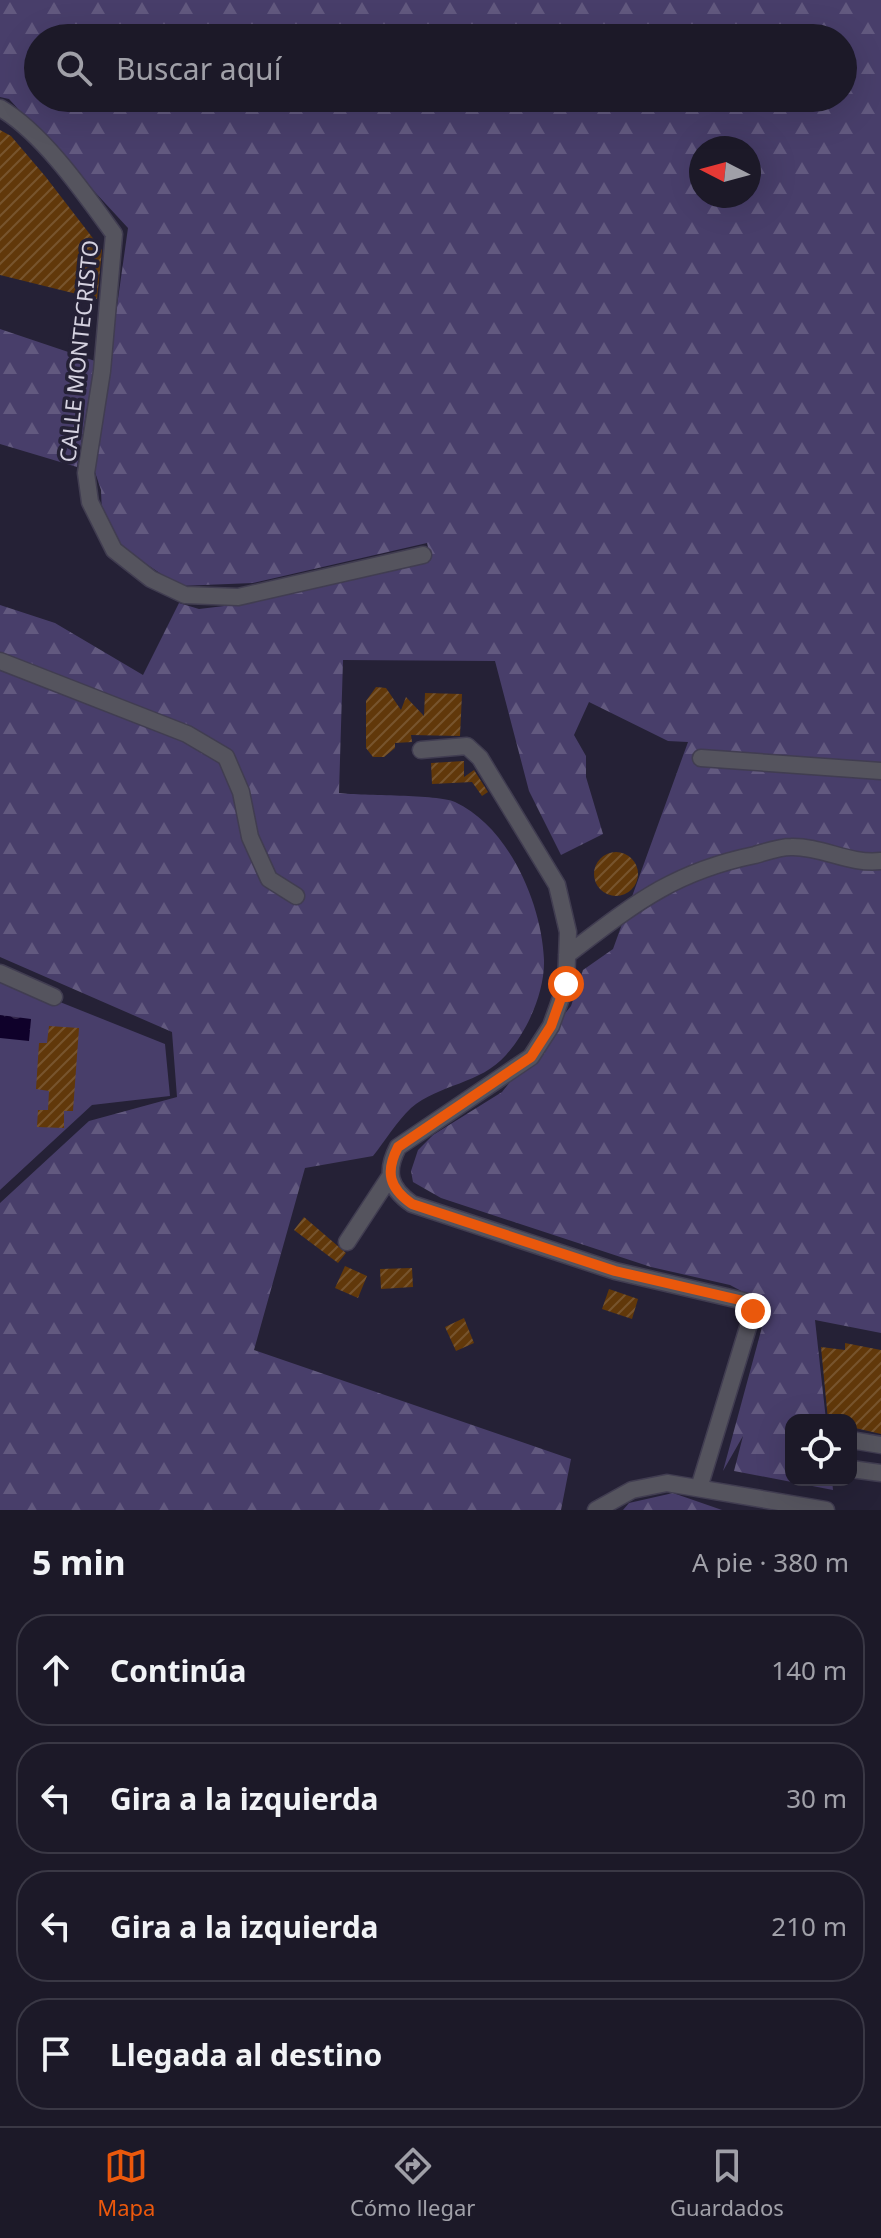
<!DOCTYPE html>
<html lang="es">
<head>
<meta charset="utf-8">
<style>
	:root { --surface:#1c1928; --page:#252230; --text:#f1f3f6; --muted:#a0a0a8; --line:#3a3845; --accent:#ea580c }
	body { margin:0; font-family:"Noto Sans",sans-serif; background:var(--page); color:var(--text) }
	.controls { position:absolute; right:24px; bottom:24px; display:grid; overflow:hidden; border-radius:16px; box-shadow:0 8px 32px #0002 }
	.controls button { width:72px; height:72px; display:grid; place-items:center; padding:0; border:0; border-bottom:2px solid var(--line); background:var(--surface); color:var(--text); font:40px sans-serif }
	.compass { position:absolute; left:689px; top:136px; width:72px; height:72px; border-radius:50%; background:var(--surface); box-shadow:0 8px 32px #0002; rotate:276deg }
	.stop { position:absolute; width:24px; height:24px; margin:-18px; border:6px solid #ea580c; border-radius:50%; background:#fff }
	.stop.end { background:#ea580c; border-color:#fff; box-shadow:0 2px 8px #0008 }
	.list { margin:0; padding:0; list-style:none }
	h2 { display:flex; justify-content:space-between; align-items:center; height:104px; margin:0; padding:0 32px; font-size:34px }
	h2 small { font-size:26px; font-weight:400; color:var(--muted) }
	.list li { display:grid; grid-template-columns:52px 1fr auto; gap:24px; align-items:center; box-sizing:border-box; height:112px; margin:0 16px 16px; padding:0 16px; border:2px solid var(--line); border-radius:32px }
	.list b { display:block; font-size:30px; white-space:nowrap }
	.list em { font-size:26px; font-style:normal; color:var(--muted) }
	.icon { flex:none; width:44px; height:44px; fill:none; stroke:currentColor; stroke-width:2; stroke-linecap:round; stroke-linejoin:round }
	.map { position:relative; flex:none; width:881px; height:1510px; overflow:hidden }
	.search { position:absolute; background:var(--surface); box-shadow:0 8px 32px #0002; left:24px; right:24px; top:24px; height:88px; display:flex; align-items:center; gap:20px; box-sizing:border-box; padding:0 28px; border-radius:44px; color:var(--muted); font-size:30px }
	.sheet { height:616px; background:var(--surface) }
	nav { display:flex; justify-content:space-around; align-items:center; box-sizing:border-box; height:112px; border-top:2px solid var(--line); background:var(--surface); font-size:22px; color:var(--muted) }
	nav a { display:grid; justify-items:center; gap:4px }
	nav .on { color:var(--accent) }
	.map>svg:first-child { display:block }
	.forest { fill:url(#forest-firs); fill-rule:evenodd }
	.park { fill:#483e6a }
	.water { fill:url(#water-ripples) }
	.building { fill:url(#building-hatch) }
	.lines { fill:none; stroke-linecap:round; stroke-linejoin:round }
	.minor-casing { stroke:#413d51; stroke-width:19 }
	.minor { stroke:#55545e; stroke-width:16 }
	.route { stroke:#ea580c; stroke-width:10 }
	.labels { text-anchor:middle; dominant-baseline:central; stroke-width:7; stroke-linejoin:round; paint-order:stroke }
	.street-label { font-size:22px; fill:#d5d2e0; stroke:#252136 }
</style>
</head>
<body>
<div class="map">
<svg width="881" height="1510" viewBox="0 0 881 1510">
	<defs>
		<pattern id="forest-firs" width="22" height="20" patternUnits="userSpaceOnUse" patternTransform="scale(2)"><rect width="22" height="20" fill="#483e6a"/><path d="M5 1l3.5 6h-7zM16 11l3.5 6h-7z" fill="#62597f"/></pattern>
		<pattern id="water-ripples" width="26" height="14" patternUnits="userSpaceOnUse" patternTransform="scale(2)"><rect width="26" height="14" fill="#0f012a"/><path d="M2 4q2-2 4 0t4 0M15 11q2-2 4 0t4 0" fill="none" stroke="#312549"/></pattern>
		<pattern id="building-hatch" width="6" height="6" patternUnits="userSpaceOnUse" patternTransform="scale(2)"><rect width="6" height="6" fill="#61380a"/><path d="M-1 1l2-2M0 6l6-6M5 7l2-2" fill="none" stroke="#77542d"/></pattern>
	</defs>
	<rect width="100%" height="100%" fill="#252136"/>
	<path class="forest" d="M0,0h881v1333l-66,-13 11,100h-35v60h41l1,10 -99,-19 9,-35 -20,35 45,-166 -38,-20 -79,-18 -210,-69 -28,-16 -2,-11 7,-21 15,-15 69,-43 69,-86 12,-36 30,-21 75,-207 -20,-1 -79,-39 -15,33 12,21v21l17,57 -42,21 -32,-64 -34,-130 -152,-1 -4,133c25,3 98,1 116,9 54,25 87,102 89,158 1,32 -17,72 -38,95 -25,29 -67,29 -95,53 -14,13 -26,33 -38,48l-68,12 -51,182 317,109 -10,51h-561v-307l89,-82 88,-24 -5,-65 -172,-75v-352l55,18 88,52 36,-72 20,6 42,-5 190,-44 -4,-17 -174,40 -74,3 -61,-41 -16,-30 -1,-25 -7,-21 34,-241 -119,-129 -9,-2zM38,38h805v60h-805zM701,148h48v48h-48z
		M0,329l95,32 -18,106 -77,-23z
		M673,1493l49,17h-99l6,-7z"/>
	<path class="park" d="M0,978l165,66 5,52 -78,9 -92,85z"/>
	<path class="water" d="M0,1015l31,4 -2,22 -29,-3z"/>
	<path class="building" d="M0,130l11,6 34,40 57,74 -5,49 -97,-24z
		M376,687l10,1 15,22 5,-13 18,19 1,-23 37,1 -2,42 -49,-1 1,7 -17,1v5l-11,9h-11l-7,-9v-47z
		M464,761v16l10,-7 14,22 -6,4 -10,-14 -40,2 -1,-21z
		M594 874a22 22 0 1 1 44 0a22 22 0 1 1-44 0Z
		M49,1026l30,2 -6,83h-9v17l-27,-1 1,-17h10l1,-19 -13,-2 3,-46h8z
		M304,1217l42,36 -8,10 -44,-33z
		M345,1266l22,10 -9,22 -23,-10z
		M412,1268l1,19 -32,2 -1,-20z
		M609,1289l29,10 -6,20 -30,-10z
		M464,1318l10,25 -18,8 -11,-24z
		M845,1343l36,7v84l-30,-7v-7h-23l-7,-73 24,3z"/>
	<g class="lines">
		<g class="minor-casing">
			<path id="minor" d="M0,108c43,25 85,86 114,126l-12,137 -16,102 4,29 24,48 37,29 34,16 53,2 185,-42
				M0,661l187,73 39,23 15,35 9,45 19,42 27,17
				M421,750l46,-4 13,12 77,127 11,47 -2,52 -15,42 -20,31 -133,90c-13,25 -9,41 14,57l203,67 133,31 5,9 -54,177
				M701,758l180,13
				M567,955c66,-50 105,-83 188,-100 11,-3 24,-8 36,-8 31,-1 59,18 90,14
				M0,973l54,24
				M347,1242l42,-64
				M851,1440l30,5
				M851,1469l30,4
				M596,1510l36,-20 35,-7 159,27"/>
		</g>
		<use href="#minor" class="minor"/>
	</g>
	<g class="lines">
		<path class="route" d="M566,984l-15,42 -20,31 -133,90c-13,25 -9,41 14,57l203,67 133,31 5,9"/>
	</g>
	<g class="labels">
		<g class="street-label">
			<text transform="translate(78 351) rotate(-84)">CALLE MONTECRISTO</text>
		</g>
	</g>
</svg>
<div class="controls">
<button><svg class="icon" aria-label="locate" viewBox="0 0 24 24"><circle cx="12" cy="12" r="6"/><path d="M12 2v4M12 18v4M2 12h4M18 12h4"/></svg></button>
</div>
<svg class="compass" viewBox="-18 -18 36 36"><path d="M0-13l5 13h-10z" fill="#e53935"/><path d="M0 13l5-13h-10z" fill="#a0a0a8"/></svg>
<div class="stop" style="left:566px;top:984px"></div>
<div class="stop end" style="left:753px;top:1311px"></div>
<div class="search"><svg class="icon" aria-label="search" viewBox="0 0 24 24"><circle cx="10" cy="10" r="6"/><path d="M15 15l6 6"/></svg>Buscar aquí</div>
</div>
<section class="sheet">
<h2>5 min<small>A pie · 380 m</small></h2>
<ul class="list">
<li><svg class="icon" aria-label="ahead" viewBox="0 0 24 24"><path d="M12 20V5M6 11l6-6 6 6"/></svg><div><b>Continúa</b></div><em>140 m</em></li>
<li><svg class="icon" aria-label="left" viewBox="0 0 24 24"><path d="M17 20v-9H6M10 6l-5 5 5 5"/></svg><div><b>Gira a la izquierda</b></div><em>30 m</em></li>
<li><svg class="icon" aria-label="left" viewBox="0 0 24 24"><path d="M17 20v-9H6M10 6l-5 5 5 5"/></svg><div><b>Gira a la izquierda</b></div><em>210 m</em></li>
<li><svg class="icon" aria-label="arrive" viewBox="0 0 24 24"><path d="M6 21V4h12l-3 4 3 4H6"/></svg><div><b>Llegada al destino</b></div></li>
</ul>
</section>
<nav>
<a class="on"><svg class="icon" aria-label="map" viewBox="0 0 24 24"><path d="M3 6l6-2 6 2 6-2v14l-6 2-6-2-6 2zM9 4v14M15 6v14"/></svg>Mapa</a>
<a><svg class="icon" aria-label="directions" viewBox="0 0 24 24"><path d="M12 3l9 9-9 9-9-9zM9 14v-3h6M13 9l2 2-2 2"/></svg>Cómo llegar</a>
<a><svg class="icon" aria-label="saved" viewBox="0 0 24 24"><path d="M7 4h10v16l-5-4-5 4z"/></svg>Guardados</a>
</nav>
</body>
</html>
